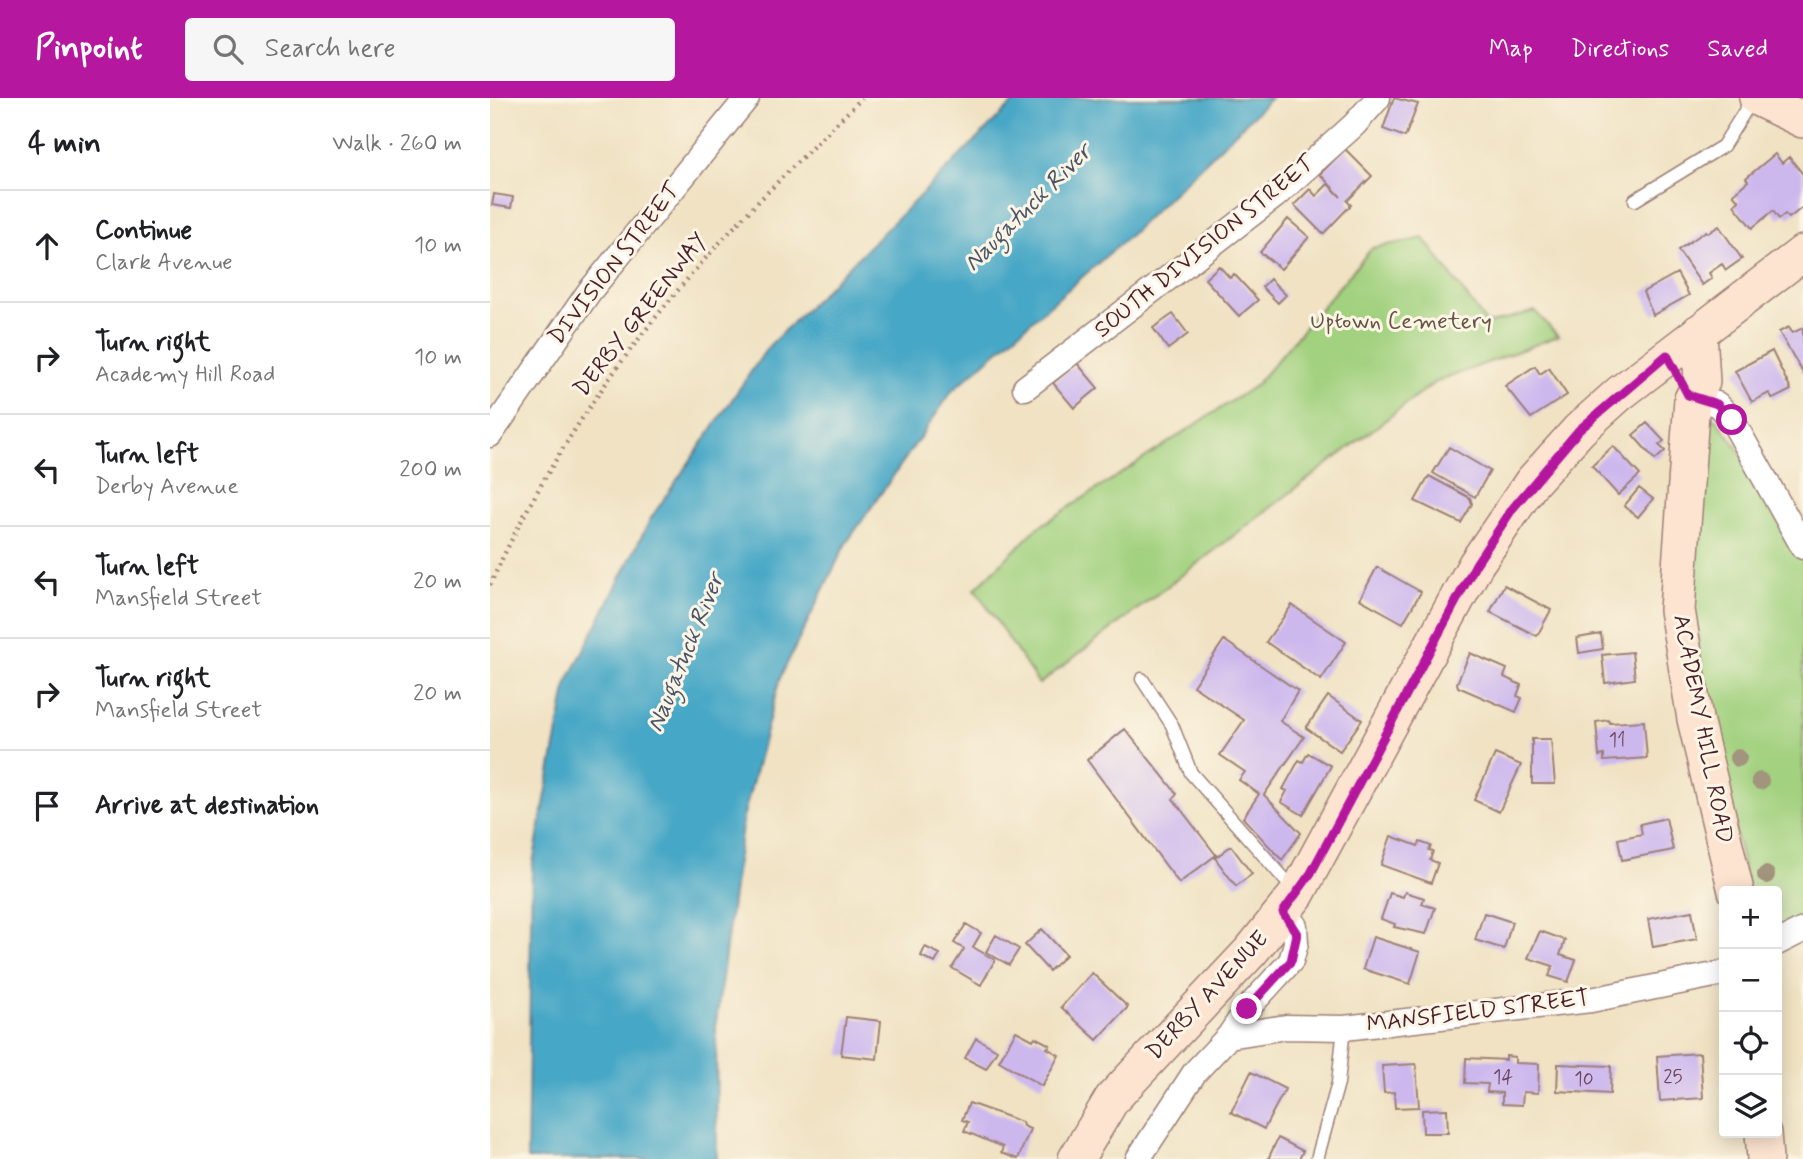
<!DOCTYPE html>
<html lang="en">
<head>
<meta charset="utf-8">
<style>
	:root { --surface:#fff; --page:#f6f6f6; --text:#202124; --muted:#757577; --line:#e0e0e0; --accent:#b5179e }
	body { margin:0; font-family:Mynerve,sans-serif; background:var(--page); color:var(--text) }
	.controls { position:absolute; right:21px; bottom:21px; display:grid; overflow:hidden; border-radius:7px; box-shadow:0 4px 18px #0003 }
	.controls button { width:63px; height:63px; display:grid; place-items:center; padding:0; border:0; border-bottom:2px solid var(--line); background:var(--surface); color:var(--text); font:35px sans-serif }
	.stop { position:absolute; width:21px; height:21px; margin:-16px; border:5px solid #b5179e; border-radius:50%; background:#fff }
	.stop.end { background:#b5179e; border-color:#fff; box-shadow:0 2px 7px #0008 }
	.list { margin:0; padding:0; list-style:none }
	h2 { display:flex; justify-content:space-between; align-items:center; height:91px; margin:0; padding:0 28px; font-size:30px }
	h2 small { font-size:23px; font-weight:400; color:var(--muted) }
	.list li { display:grid; grid-template-columns:46px 1fr auto; gap:21px; align-items:center; box-sizing:border-box; height:112px; padding:0 28px; border-top:2px solid var(--line) }
	.list b { display:block; font-size:26px; white-space:nowrap }
	.list p { margin:0; font-size:23px; white-space:nowrap; color:var(--muted) }
	.list em { font-size:23px; font-style:normal; color:var(--muted) }
	.icon { flex:none; width:38px; height:38px; fill:none; stroke:currentColor; stroke-width:2; stroke-linecap:round; stroke-linejoin:round }
	.map { position:relative; flex:none; width:1313px; height:1061px; overflow:hidden }
	header { display:flex; align-items:center; gap:42px; box-sizing:border-box; height:98px; padding:0 35px; background:var(--accent); color:#fff }
	header strong { font-size:33px }
	nav { display:flex; gap:38px; margin-inline-start:auto; font-size:24px }
	.search { width:490px; height:63px; background:var(--page); display:flex; align-items:center; gap:18px; box-sizing:border-box; padding:0 24px; border-radius:7px; color:var(--muted); font-size:26px }
	main { display:flex }
	aside { flex:1; background:var(--surface) }
	.map>svg:first-child { display:block }
	.green { fill:#a2d17f; stroke:#767855; stroke-width:2 }
	.water { fill:#47a7c6; stroke:#486378; stroke-width:2 }
	.building { fill:#cdb8ee }
	.lines { fill:none; stroke-linecap:round; stroke-linejoin:round }
	.lane-casing { stroke:#9d8077; stroke-width:15 }
	.street-casing { stroke:#9d8077; stroke-width:27 }
	.secondary-casing { stroke:#9d8077; stroke-width:38 }
	.path { stroke:#9d8077; stroke-width:4.5; stroke-dasharray:2 5; stroke-linecap:butt }
	.lane { stroke:#fff; stroke-width:12 }
	.street { stroke:#fff; stroke-width:24 }
	.secondary { stroke:#fde4d1; stroke-width:35 }
	.tree { fill:#a3947d }
	.route { stroke:#b5179e; stroke-width:9 }
	.labels { text-anchor:middle; dominant-baseline:central; stroke-width:6; stroke-linejoin:round; paint-order:stroke }
	.number-label { font-size:19px; fill:#6b455c }
	.street-label { font-size:23px; fill:#4a1f2b; stroke:#fcf5e5 }
	.park-label { font-size:23px; fill:#645444; stroke:#fcf5e5 }
	.water-label { font-size:24px; font-style:italic; fill:#495569; stroke:#fcf5e5 }
</style>
</head>
<body>
<header>
<strong>Pinpoint</strong>
<div class="search"><svg class="icon" aria-label="search" viewBox="0 0 24 24"><circle cx="10" cy="10" r="6"/><path d="M15 15l6 6"/></svg>Search here</div>
<nav><a>Map</a><a>Directions</a><a>Saved</a></nav>
</header>
<main>
<aside>
<h2>4 min<small>Walk · 260 m</small></h2>
<ul class="list">
<li><svg class="icon" aria-label="ahead" viewBox="0 0 24 24"><path d="M12 20V5M6 11l6-6 6 6"/></svg><div><b>Continue</b><p>Clark Avenue</p></div><em>10 m</em></li>
<li><svg class="icon" aria-label="right" viewBox="0 0 24 24"><path d="M7 20v-9h11M14 6l5 5-5 5"/></svg><div><b>Turn right</b><p>Academy Hill Road</p></div><em>10 m</em></li>
<li><svg class="icon" aria-label="left" viewBox="0 0 24 24"><path d="M17 20v-9H6M10 6l-5 5 5 5"/></svg><div><b>Turn left</b><p>Derby Avenue</p></div><em>200 m</em></li>
<li><svg class="icon" aria-label="left" viewBox="0 0 24 24"><path d="M17 20v-9H6M10 6l-5 5 5 5"/></svg><div><b>Turn left</b><p>Mansfield Street</p></div><em>20 m</em></li>
<li><svg class="icon" aria-label="right" viewBox="0 0 24 24"><path d="M7 20v-9h11M14 6l5 5-5 5"/></svg><div><b>Turn right</b><p>Mansfield Street</p></div><em>20 m</em></li>
<li><svg class="icon" aria-label="arrive" viewBox="0 0 24 24"><path d="M6 21V4h12l-3 4 3 4H6"/></svg><div><b>Arrive at destination</b></div></li>
</ul>
</aside>
<div class="map">
<svg width="1313" height="1061" viewBox="0 0 1313 1061">
	<rect width="100%" height="100%" fill="#fcf5e5"/>
	<filter id="ink" filterUnits="userSpaceOnUse"><feTurbulence type="fractalNoise" baseFrequency=".0143" numOctaves="2"/><feDisplacementMap in="SourceGraphic" scale="14" xChannelSelector="R" yChannelSelector="G"/><feConvolveMatrix kernelMatrix="1 2 1 2 8 2 1 2 1" color-interpolation-filters="sRGB"/></filter>
	<filter id="wash" filterUnits="userSpaceOnUse"><feTurbulence type="fractalNoise" baseFrequency=".00686" numOctaves="4" result="noise"/><feDisplacementMap in="SourceGraphic" scale="28" xChannelSelector="R" yChannelSelector="G"/><feGaussianBlur stdDeviation="1.57" result="paint"/><feColorMatrix in="noise" values="0 0 0 0 0 0 0 0 0 0 0 0 0 0 0 0 0 1.4 0 .05"/><feComposite in="paint" operator="in"/></filter>
	<g filter="url(#wash)">
		<rect width="100%" height="100%" fill="#f0e2c3"/>
		<path class="green" d="M934,140l63,86 48,-13 23,25 -124,47 -395,301 -64,-95 61,-60 220,-144 116,-137z
			M1219,321h7l17,22 70,120v359l-26,11v-40h-28l-37,-157 -22,-133 16,-177z"/>
		<path class="water" d="M528,0h253l-142,138 -176,154 -108,155 -65,133 -37,140 -27,205 1,136h-190l5,-291 35,-185 84,-165 117,-171z"/>
		<g id="blocks">
			<path class="building" d="M904,0l24,6 -13,33 -22,-8z
				M855,51l27,27 -25,25 4,4 -28,29 -29,-29 16,-16 6,7 12,-12 13,13 -21,-23z
				M1285,56l7,9 7,-6 14,17v33l-14,11 -4,-4 -6,5 -6,-8 -21,17 -18,-23 5,-4 -6,-7 15,-13 -2,-3z
				M4,96l19,3 -2,11 -19,-3z
				M798,121l21,18 -28,32 -21,-17z
				M1229,128l23,33 -16,11 -4,-6 -13,9 3,5 -10,7 -24,-35 28,-19 2,2z
				M729,168l11,12 4,-4 24,26 -19,16 -34,-37z
				M1187,175l12,22 -36,20 -10,-23z
				M780,181l16,16 -8,8 -16,-16z
				M683,216l15,20 -20,15 -15,-21z
				M1299,229l3,6 11,-5v45l-24,-41z
				M1282,253l19,39 -18,9 -4,-6 -17,9 -17,-31z
				M587,265l21,25 -24,20 -21,-25z
				M1045,268l5,8 9,-6 18,27 -36,23 -26,-32z
				M1157,325l17,18 -5,4 6,6 -10,9 -22,-25z
				M1123,348l27,29 -22,20 -26,-29z
				M959,349l41,24 -15,26 -42,-24z
				M939,378l41,22 2,6 -11,19 -46,-22z
				M1149,390l14,11 -15,18 -14,-11z
				M887,469l44,25 -18,31 -43,-24z
				M1014,487l47,25 -14,26 -47,-24z
				M802,507l54,37 -25,38 -55,-38z
				M1111,536l2,15 -24,4 -2,-15z
				M734,542l74,51 -18,30 24,16 -40,58 37,38 -19,27 -39,-42 16,-24 -20,-14 6,-8 -25,-17 24,-35 -51,-34z
				M1142,554l3,27 -30,4 -3,-28z
				M980,555l37,16 -3,8 17,8 -4,11 5,2 -6,14 -58,-25 -1,-4z
				M838,598l34,24 -22,31 -34,-23z
				M1118,622l2,3 34,-2 3,37 -43,3v-6l-5,1 -3,-34z
				M635,631l52,65 -4,5 43,56 -37,28 -92,-123z
				M1042,641h19l4,45h-23z
				M818,655l23,13 -28,49 -22,-13 6,-11 -4,-2 16,-29 4,2z
				M1005,656l26,11 -22,47 -25,-12z
				M1176,720l7,32 -51,10 -4,-21 24,-5 -2,-10z
				M901,738l27,10 2,-4 11,4 -2,4 4,1 -3,9 8,3 -7,20 -50,-18z
				M741,748l21,28 -16,12 -21,-28z
				M915,794l19,6 -2,6 13,4 -9,26 -32,-7 1,-3 -14,-5 9,-26 13,4z
				M1202,813l5,28 -44,8 -5,-28z
				M994,815l28,9 -8,27 -29,-9z
				M476,826l15,9 -8,14 22,13 -14,25 -29,-17 12,-19 -10,-6z
				M552,831l24,26 -17,16 -24,-26z
				M1050,833l25,9 -5,15 16,5 -8,22 -19,-6 4,-10 -25,-8z
				M506,837l23,14 -10,16 -23,-13z
				M883,839l47,15 -10,32 -47,-15z
				M435,849l15,7 -5,9 -14,-7z
				M602,875l36,34 -31,33 -36,-33z
				M356,919l35,4 -4,38 -36,-4z
				M526,933l17,9 2,-3 15,8 -3,3 12,7 -17,31 -43,-25z
				M486,940l21,12 -11,19 -21,-11z
				M1210,955l3,45 -43,3 -3,-45z
				M1016,958l9,1v6l24,1 -1,29 -15,-1 -1,13 -20,-1v-11l-15,-1 1,-8 -23,-1 1,-25 40,2z
				M926,966l3,43 -24,1 -1,-16 -10,1 -2,-27z
				M1068,966l53,2 -1,28 -53,-3z
				M761,974l34,17 -21,40 -33,-17z
				M479,1005l53,19 1,4 7,3 -12,30 -17,-6 2,-6 -39,-16 4,-9 -6,-2z
				M957,1011l1,24h-25l-1,-23z
				M788,1040l25,13 -4,8h-31z"/>
		</g>
	</g>
	<g filter="url(#ink)">
		<use href="#blocks" fill-opacity="0" stroke="#9d8077" stroke-width="2"/>
		<g class="lines">
			<g class="lane-casing">
				<path id="lane" d="M1145,102l88,-54 30,-48
					M652,581l30,46 19,48 104,118
					M827,1061l21,-76 6,-55"/>
			</g>
			<g class="street-casing">
				<path id="street" d="M535,290l250,-192 79,-71 24,-27
					M1202,301l25,5 15,16 71,127
					M0,337l99,-143 158,-194
					M1287,845l26,-13
					M739,938l18,-27 44,-48 5,-18 -1,-17 -11,-14
					M648,1061l57,-87 34,-36 57,-9 58,1 247,-28 133,-27"/>
			</g>
			<g class="secondary-casing">
				<path id="secondary" d="M1267,0l46,22
					M1209,234l3,50 -10,17 -15,211 18,109 41,172
					M1273,1035l2,26
					M586,1061l36,-60 139,-148 46,-57 179,-330 56,-82 47,-52 40,-36 184,-141"/>
			</g>
			<path class="path" d="M0,487c49,-109 117,-212 195,-303 55,-65 117,-124 177,-184"/>
			<use href="#lane" class="lane"/>
			<use href="#street" class="street"/>
			<use href="#secondary" class="secondary"/>
		</g>
		<g class="tree">
			<circle cx="1248" cy="660" r="9"/>
			<circle cx="1270" cy="683" r="9"/>
			<circle cx="1276" cy="777" r="9"/>
		</g>
	</g>
	<g class="lines" filter="url(#ink)">
		<path class="route" d="M757,911l44,-48 6,-27 -14,-22 28,-39 165,-309 37,-56 66,-78 88,-75 21,40 29,9 15,16"/>
	</g>
	<g class="labels">
		<g class="number-label">
			<text x="1127" y="642">11</text>
			<text x="1013" y="979">14</text>
			<text x="1183" y="979">25</text>
			<text x="1094" y="981">10</text>
		</g>
		<g class="street-label">
			<text transform="translate(715 149) rotate(-39)">SOUTH DIVISION STREET</text>
			<text transform="translate(125 166) rotate(-52)">DIVISION STREET</text>
			<text transform="translate(151 217) rotate(-52)">DERBY GREENWAY</text>
			<text transform="translate(1212 631) rotate(79)">ACADEMY HILL ROAD</text>
			<text transform="translate(718 898) rotate(-47)">DERBY AVENUE</text>
			<text transform="translate(988 914) rotate(-7)">MANSFIELD STREET</text>
		</g>
		<g class="park-label">
			<text x="911" y="224">Uptown Cemetery</text>
		</g>
		<g class="water-label">
			<text transform="translate(538 110) rotate(-45)">Naugatuck River</text>
			<text transform="translate(196 555) rotate(-68)">Naugatuck River</text>
		</g>
	</g>
</svg>
<div class="controls">
<button>+</button>
<button>−</button>
<button><svg class="icon" aria-label="locate" viewBox="0 0 24 24"><circle cx="12" cy="12" r="6"/><path d="M12 2v4M12 18v4M2 12h4M18 12h4"/></svg></button>
<button><svg class="icon" aria-label="layers" viewBox="0 0 24 24"><path d="M12 4l9 5-9 5-9-5zM3 14l9 5 9-5"/></svg></button>
</div>
<div class="stop" style="left:1242px;top:322px"></div>
<div class="stop end" style="left:757px;top:911px"></div>
</div>
</main>
</body>
</html>
